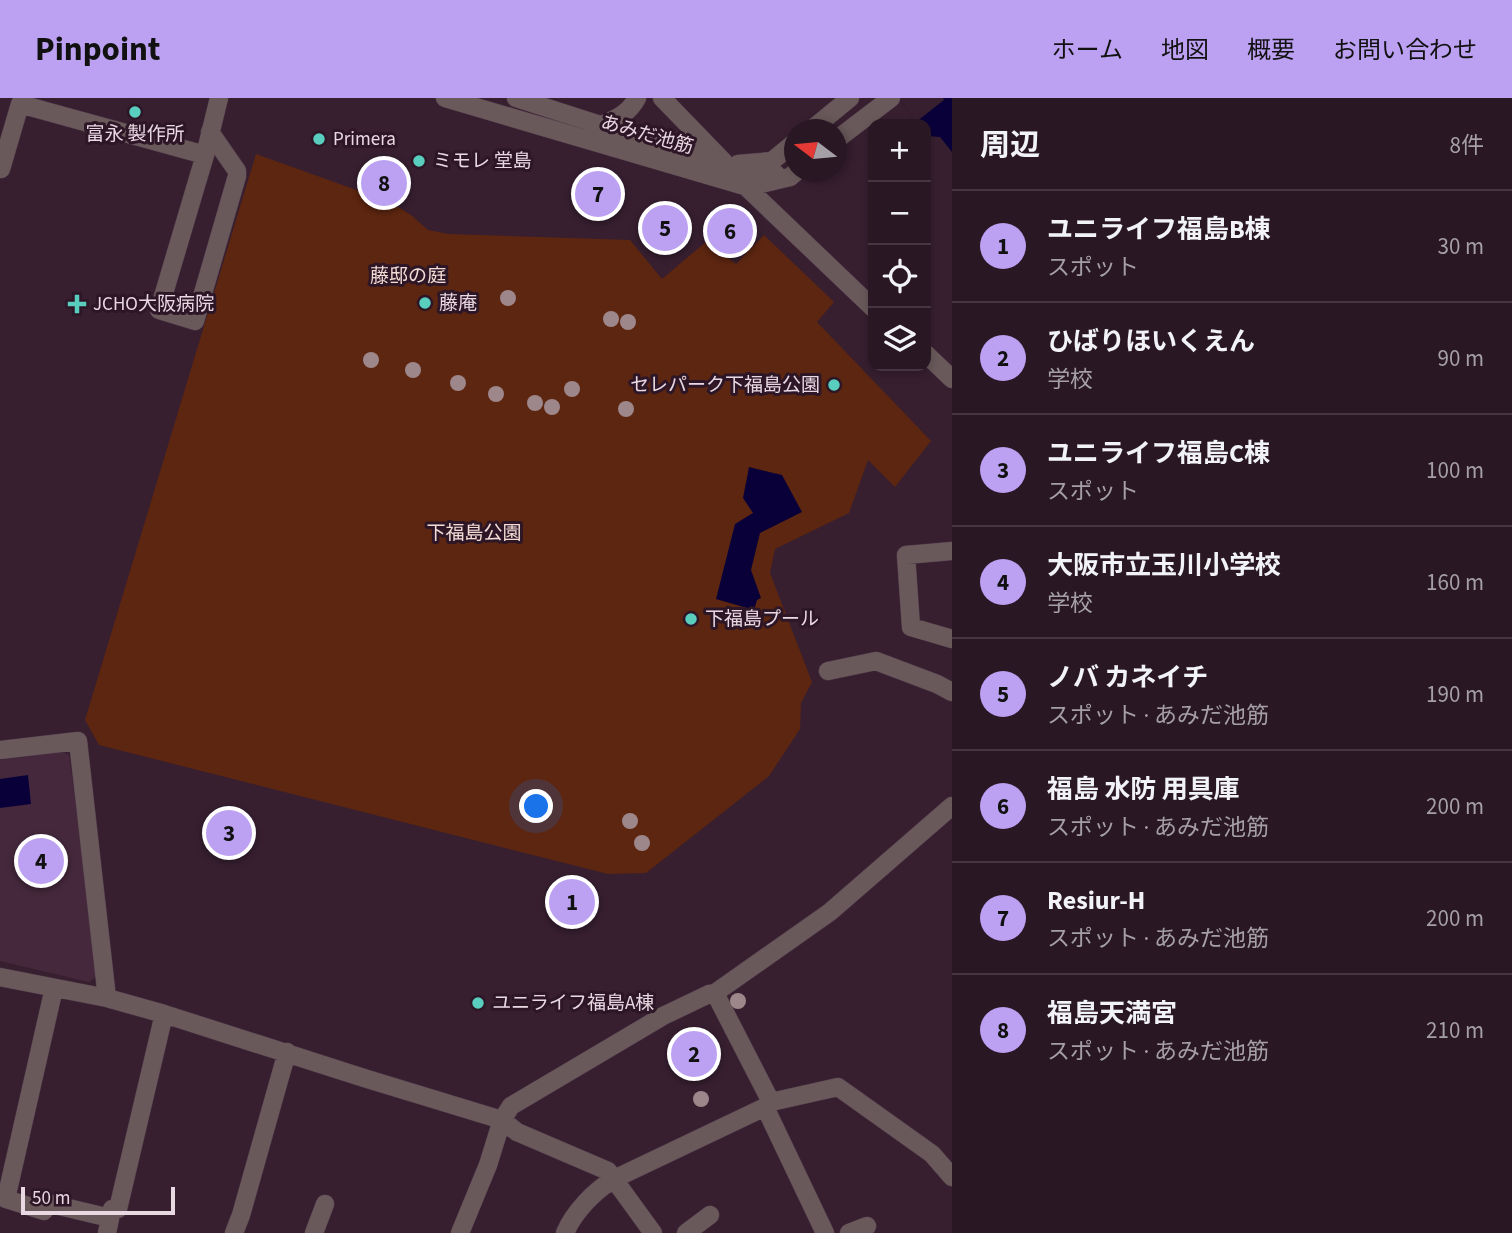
<!DOCTYPE html>
<html lang="ja">
<head>
<meta charset="utf-8">
<style>
	:root { --surface:#291724; --page:#31202c; --text:#f1f3f6; --muted:#a59fa6; --line:#453641; --accent:#bca0f2 }
	body { margin:0; font-family:"Source Sans 3","Noto Sans JP",sans-serif; background:var(--page); color:var(--text) }
	.controls { position:absolute; right:21px; top:21px; display:grid; overflow:hidden; border-radius:14px; box-shadow:0 4px 10px #0003 }
	.controls button { width:63px; height:63px; display:grid; place-items:center; padding:0; border:0; border-bottom:2px solid var(--line); background:var(--surface); color:var(--text); font:35px sans-serif }
	.compass { position:absolute; left:784px; top:21px; width:63px; height:63px; border-radius:50%; background:var(--surface); box-shadow:0 4px 10px #0003; rotate:286deg }
	.scale { position:absolute; left:21px; bottom:18px; width:154px; box-sizing:border-box; padding-left:7px; border:4px solid #e8d8e2; border-top:0; font-size:19px; line-height:24px; white-space:nowrap; color:#e8d8e2; -webkit-text-stroke:5px #2d1626; paint-order:stroke }
	.you { position:absolute; left:537px; top:709px; width:24px; height:24px; margin:-18px; border:5px solid #fff; border-radius:50%; background:#1a73e8; box-shadow:0 0 0 10px #1a73e833 }
	.badge { display:grid; place-items:center; width:46px; height:46px; border-radius:50%; background:var(--accent); color:#111; font-size:23px; font-weight:700 }
	.pin { position:absolute; translate:-50% -50%; border:4px solid #fff; box-shadow:0 2px 7px #0006 }
	.list { margin:0; padding:0; list-style:none }
	h2 { display:flex; justify-content:space-between; align-items:center; height:91px; margin:0; padding:0 28px; font-size:30px }
	h2 small { font-size:23px; font-weight:400; color:var(--muted) }
	.list li { display:grid; grid-template-columns:46px 1fr auto; gap:21px; align-items:center; box-sizing:border-box; height:112px; padding:0 28px; border-top:2px solid var(--line) }
	.list b { display:block; font-size:26px; white-space:nowrap }
	.list p { margin:0; font-size:23px; white-space:nowrap; color:var(--muted) }
	.list em { font-size:23px; font-style:normal; color:var(--muted) }
	.icon { flex:none; width:38px; height:38px; fill:none; stroke:currentColor; stroke-width:2; stroke-linecap:round; stroke-linejoin:round }
	.map { position:relative; flex:none; width:952px; height:1135px; overflow:hidden }
	header { display:flex; align-items:center; gap:42px; box-sizing:border-box; height:98px; padding:0 35px; background:var(--accent); color:#111 }
	header strong { font-size:33px }
	nav { display:flex; gap:38px; margin-inline-start:auto; font-size:24px }
	main { display:flex }
	aside { flex:1; background:var(--surface) }
	.map>svg:first-child { display:block }
	.built { fill:#45283c }
	.green { fill:#5d2610 }
	.water { fill:#090039 }
	.pier { fill:#371f30 }
	.lines { fill:none; stroke-linecap:round; stroke-linejoin:round }
	.minor-casing { stroke:#533d4c; stroke-width:19 }
	.minor { stroke:#69595b; stroke-width:18 }
	.tree { fill:#9e878b }
	.poi-dot { fill:#59cebf; stroke:#2d1626; stroke-width:2.5 }
	.labels { text-anchor:middle; dominant-baseline:central; stroke-width:6; stroke-linejoin:round; paint-order:stroke }
	.poi-label { font-size:19px; fill:#e8d8e2; stroke:#2d1626; text-anchor:start }
	.street-label { font-size:19px; fill:#e8d8e2; stroke:#2d1626 }
	.park-label { font-size:19px; fill:#f3dcd5; stroke:#2d1626 }
</style>
</head>
<body>
<header>
<strong>Pinpoint</strong>
<nav><a>ホーム</a><a>地図</a><a>概要</a><a>お問い合わせ</a></nav>
</header>
<main>
<div class="map">
<svg width="952" height="1135" viewBox="0 0 952 1135">
	<rect width="100%" height="100%" fill="#371f30"/>
	<path class="built" d="M63,654l6,3 29,220 -9,7 -89,-21v-201z"/>
	<path class="green" d="M256,56l134,48 21,13 17,15 21,4 181,6 32,39 45,-38 29,23 28,-29 70,67 -17,20 114,119 -36,46 -27,-27 -19,53 -74,36 -5,24 42,109 -11,21 -1,26 -31,47 -123,97 -38,1 -509,-129 -14,-25z"/>
	<path class="water" d="M898,0h54v54l-12,-15 -13,-1 -1,-12h-8z
		M749,369l33,8 20,37 -42,21 -9,37 10,28 -4,2 -3,10 -38,-11 19,-75 18,-11 -10,-15z
		M28,677l3,29 -31,4v-29z"/>
	<path class="pier" d="M898,0h45l1,2 -28,22z"/>
	<g class="lines">
		<g class="minor-casing">
			<path id="minor" d="M445,0l303,89 42,-10 6,-5
				M516,0l231,74 17,3 12,-1
				M662,0l62,64
				M602,27c16,-7 27,-12 35,-27
				M811,32l39,-32
				M210,34l27,39v5l-42,145 -36,-11 46,-155 14,-57
				M836,42l55,-42
				M738,66l34,-3 22,-18
				M1,71l19,-65 185,51
				M740,83l133,127
				M926,256l26,25
				M952,453l-46,4 5,72 41,12
				M828,573l48,-10 61,23 15,8
				M0,652l78,-9 29,257
				M0,879l107,21 57,16 200,64 138,42 15,12 91,39 45,62
				M54,890l-48,211 38,12 3,-8 63,15
				M715,895l56,109
				M765,1009l60,126
				M107,1135l5,-24h6l46,-195
				M234,1135l7,-18 46,-163
				M314,1135l11,-29
				M460,1135l28,-68 14,-45 9,-14 152,-90 46,-22 6,-1 115,-81 122,-106
				M565,1135c9,-21 29,-42 49,-54l151,-72 6,-5 67,-15 94,67 20,23
				M686,1135l24,-18
				M849,1135l18,-7"/>
		</g>
		<use href="#minor" class="minor"/>
	</g>
	<g class="tree">
		<circle cx="508" cy="200" r="8"/>
		<circle cx="611" cy="221" r="8"/>
		<circle cx="628" cy="224" r="8"/>
		<circle cx="371" cy="262" r="8"/>
		<circle cx="413" cy="272" r="8"/>
		<circle cx="458" cy="285" r="8"/>
		<circle cx="572" cy="291" r="8"/>
		<circle cx="496" cy="296" r="8"/>
		<circle cx="535" cy="305" r="8"/>
		<circle cx="552" cy="309" r="8"/>
		<circle cx="626" cy="311" r="8"/>
		<circle cx="630" cy="723" r="8"/>
		<circle cx="642" cy="745" r="8"/>
		<circle cx="738" cy="903" r="8"/>
		<circle cx="701" cy="1001" r="8"/>
	</g>
	<g class="poi-dot">
		<circle cx="135" cy="14" r="7"/>
		<circle cx="319" cy="41" r="7"/>
		<circle cx="419" cy="63" r="7"/>
		<circle cx="425" cy="205" r="7"/>
		<path d="M73.5 195.5h7v7h7v7h-7v7h-7v-7h-7v-7h7z"/>
		<circle cx="834" cy="287" r="7"/>
		<circle cx="691" cy="521" r="7"/>
		<circle cx="478" cy="905" r="7"/>
	</g>
	<g class="labels">
		<g class="poi-label">
			<text x="135" y="36" text-anchor="middle">富永 製作所</text>
			<text x="333" y="41">Primera</text>
			<text x="433" y="63">ミモレ 堂島</text>
			<text x="439" y="205">藤庵</text>
			<text x="93" y="206">JCHO大阪病院</text>
			<text x="820" y="287" text-anchor="end">セレパーク下福島公園</text>
			<text x="705" y="521">下福島プール</text>
			<text x="492" y="905">ユニライフ福島A棟</text>
		</g>
		<g class="street-label">
			<text transform="translate(647 37) rotate(16)">あみだ池筋</text>
		</g>
		<g class="park-label">
			<text x="408" y="178">藤邸の庭</text>
			<text x="474" y="435">下福島公園</text>
		</g>
	</g>
</svg>
<div class="controls">
<button>+</button>
<button>−</button>
<button><svg class="icon" aria-label="locate" viewBox="0 0 24 24"><circle cx="12" cy="12" r="6"/><path d="M12 2v4M12 18v4M2 12h4M18 12h4"/></svg></button>
<button><svg class="icon" aria-label="layers" viewBox="0 0 24 24"><path d="M12 4l9 5-9 5-9-5zM3 14l9 5 9-5"/></svg></button>
</div>
<svg class="compass" viewBox="-18 -18 36 36"><path d="M0-13l5 13h-10z" fill="#e53935"/><path d="M0 13l5-13h-10z" fill="#a59fa6"/></svg>
<div class="scale">50 m</div>
<div class="you"></div>
<div class="pin badge" style="left:572px;top:804px">1</div>
<div class="pin badge" style="left:694px;top:956px">2</div>
<div class="pin badge" style="left:229px;top:735px">3</div>
<div class="pin badge" style="left:41px;top:763px">4</div>
<div class="pin badge" style="left:665px;top:130px">5</div>
<div class="pin badge" style="left:730px;top:133px">6</div>
<div class="pin badge" style="left:598px;top:96px">7</div>
<div class="pin badge" style="left:384px;top:85px">8</div>
</div>
<aside>
<h2>周辺<small>8件</small></h2>
<ul class="list">
<li><span class="badge">1</span><div><b>ユニライフ福島B棟</b><p>スポット</p></div><em>30 m</em></li>
<li><span class="badge">2</span><div><b>ひばりほいくえん</b><p>学校</p></div><em>90 m</em></li>
<li><span class="badge">3</span><div><b>ユニライフ福島C棟</b><p>スポット</p></div><em>100 m</em></li>
<li><span class="badge">4</span><div><b>大阪市立玉川小学校</b><p>学校</p></div><em>160 m</em></li>
<li><span class="badge">5</span><div><b>ノバ カネイチ</b><p>スポット · あみだ池筋</p></div><em>190 m</em></li>
<li><span class="badge">6</span><div><b>福島 水防 用具庫</b><p>スポット · あみだ池筋</p></div><em>200 m</em></li>
<li><span class="badge">7</span><div><b>Resiur-H</b><p>スポット · あみだ池筋</p></div><em>200 m</em></li>
<li><span class="badge">8</span><div><b>福島天満宮</b><p>スポット · あみだ池筋</p></div><em>210 m</em></li>
</ul>
</aside>
</main>
</body>
</html>
